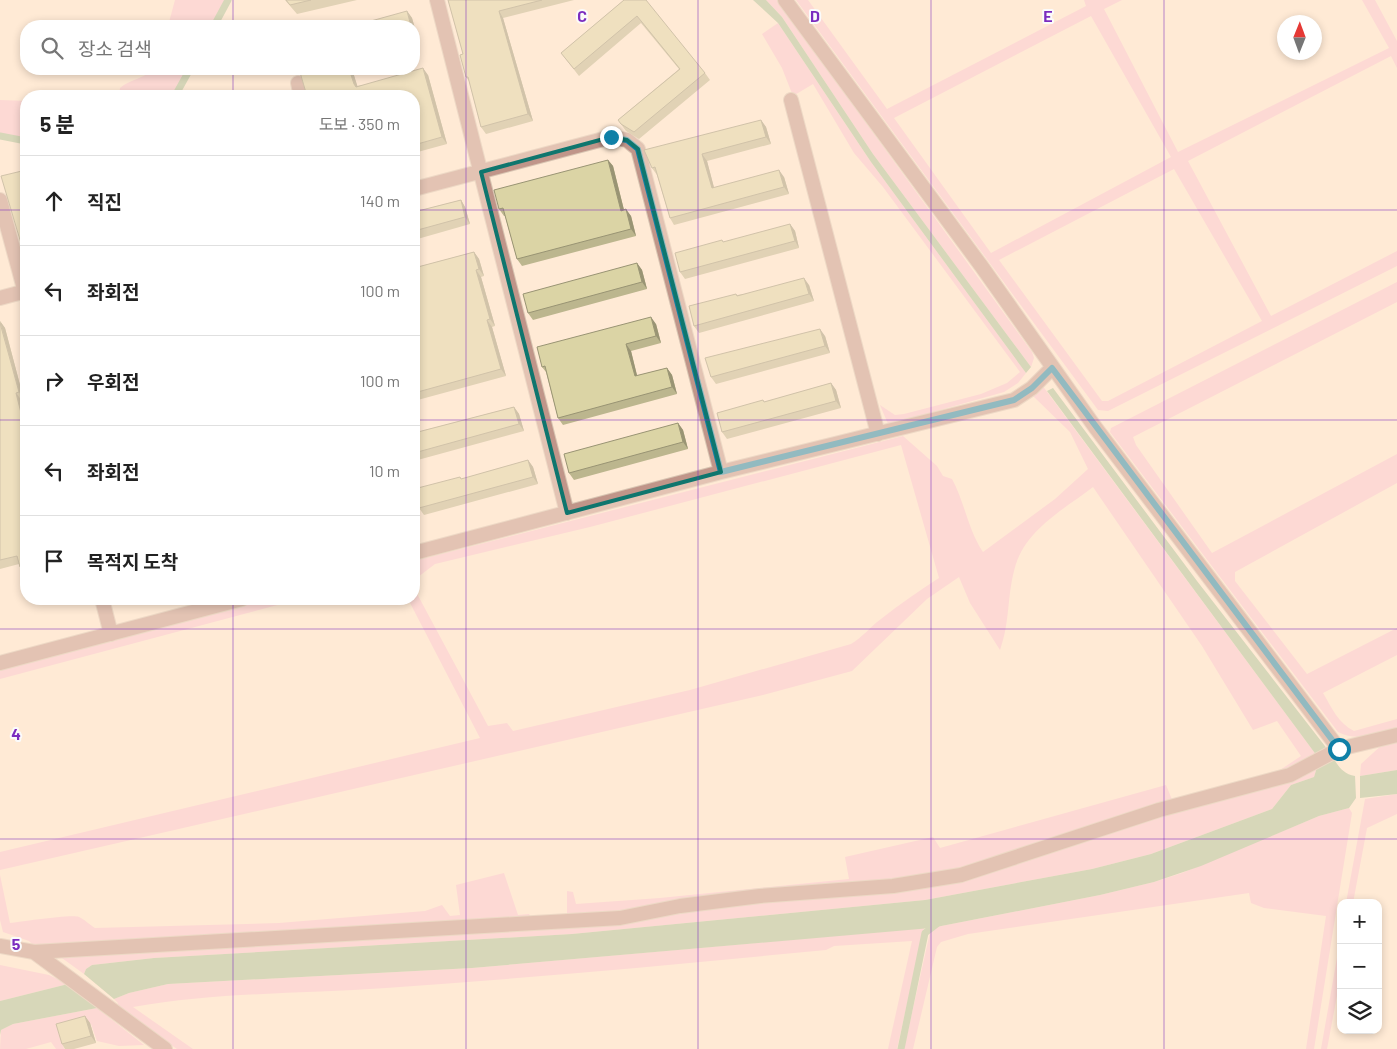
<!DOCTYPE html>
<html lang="ko">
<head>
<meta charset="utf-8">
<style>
	:root { --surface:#fff; --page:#f2f2f2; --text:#222; --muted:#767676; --line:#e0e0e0 }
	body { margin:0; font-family:Barlow,"Noto Sans KR",sans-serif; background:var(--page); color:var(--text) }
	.controls { position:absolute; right:15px; bottom:15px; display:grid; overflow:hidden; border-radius:10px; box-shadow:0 2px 8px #0003 }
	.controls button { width:45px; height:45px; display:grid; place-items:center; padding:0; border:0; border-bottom:1px solid var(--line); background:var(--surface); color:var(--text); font:25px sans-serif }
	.compass { position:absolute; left:1277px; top:15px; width:45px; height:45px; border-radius:50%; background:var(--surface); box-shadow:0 2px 8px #0003; rotate:1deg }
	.stop { position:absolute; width:15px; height:15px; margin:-11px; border:4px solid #0f80a7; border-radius:50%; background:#fff }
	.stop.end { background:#0f80a7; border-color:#fff; box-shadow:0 1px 5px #0008 }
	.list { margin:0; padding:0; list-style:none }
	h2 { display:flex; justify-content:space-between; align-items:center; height:65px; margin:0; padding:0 20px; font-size:21px }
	h2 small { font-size:16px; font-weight:400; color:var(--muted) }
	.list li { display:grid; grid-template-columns:32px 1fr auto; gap:15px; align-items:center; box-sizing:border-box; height:90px; padding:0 20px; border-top:1px solid var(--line) }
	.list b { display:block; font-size:19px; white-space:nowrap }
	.list em { font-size:16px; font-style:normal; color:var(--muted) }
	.icon { flex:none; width:28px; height:28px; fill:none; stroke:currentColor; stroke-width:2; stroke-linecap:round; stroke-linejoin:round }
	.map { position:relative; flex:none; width:1397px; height:1049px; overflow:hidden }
	.search { position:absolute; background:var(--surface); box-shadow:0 2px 8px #0003; left:20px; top:20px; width:400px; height:55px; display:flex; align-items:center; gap:12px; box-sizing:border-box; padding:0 18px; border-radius:20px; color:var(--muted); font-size:19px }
	.panel { position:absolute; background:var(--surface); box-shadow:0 2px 8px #0003; left:20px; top:90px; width:400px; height:515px; border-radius:20px }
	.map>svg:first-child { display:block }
	.green { fill:#fac6d2; fill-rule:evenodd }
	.water { fill:#a7c097 }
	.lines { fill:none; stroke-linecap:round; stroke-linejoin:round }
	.stream { stroke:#a7c097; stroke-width:7 }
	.minor-casing { stroke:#d8c5b2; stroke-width:16 }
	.minor { stroke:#c09589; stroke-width:14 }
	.wall { fill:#bcb68e }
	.shaded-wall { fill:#999474 }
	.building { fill:#dbd4a5; stroke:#999474 }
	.route { stroke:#0f80a7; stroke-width:6 }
	.marked { fill:none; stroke:#0f766e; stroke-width:4; stroke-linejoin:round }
	.grid { fill:none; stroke:#7b2cbf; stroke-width:1; stroke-opacity:0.55 }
	.grid-label { font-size:16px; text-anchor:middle; font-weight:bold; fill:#7b2cbf; stroke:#fbfbfb; stroke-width:4; stroke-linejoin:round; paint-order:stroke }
</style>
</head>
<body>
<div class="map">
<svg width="1397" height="1049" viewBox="0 0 1397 1049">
	<rect width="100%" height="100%" fill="#ffead5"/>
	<path class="green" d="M175,0h51l-14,26h-44z
		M766,0h11l255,352 2,6 -3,9 -158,-213 -91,-137z
		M796,0h12l79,109 199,-103 -2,-6h38l-18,9 74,143 211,-104 -27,-48h13l22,41v27l-6,-12 -203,105 83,155 126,-65v15l-289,145 -10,-1zM1091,16l80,141 -180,96 -97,-135zM1174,169l88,152 -154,80h-6l-103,-141z
		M778,23l93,139 155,211 -8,10 -14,9 -110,31 -6,1 -8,-19 15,10 9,-1 77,-20 26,-11 13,-11 -137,-185 -29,-34 -41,-69 -20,12 -11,-28 -20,-34z
		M153,69h35l-15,27h-54l1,-8c10,-9 24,-9 33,-19z
		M0,100l26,1v38l-26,-5z
		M1397,282v20l-264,135 3,8 76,108 185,-99v29l-162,89v9l72,93 90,-46v27l-74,38c9,15 15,30 31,38l43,-12v9c-21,6 -39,14 -59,4l-228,-300 1,-4z
		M1042,385l275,371 -30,16 -34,9 27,-11 21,-14 -24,-35 -24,9 -51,-84 -109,-159c-30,23 -70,44 -79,84 -7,27 -4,51 -14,79l-30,-47 -11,-26 -32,22 -75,72 -89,24 -763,175v-18l480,-114 -72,-139h6v-38l489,-125 34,30 6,10 9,3c13,24 16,51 31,73l72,-53 33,-30 -18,-37 -37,-36zM901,445l38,133c-20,13 -39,26 -58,41 -11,8 -18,18 -30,25l-161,46 -177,41 -6,-8 -19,3 -73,-136 3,-13 17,-13 155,-37z
		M267,599h33l-300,80v-9l8,-2z
		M1397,739v31l-37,6 1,-12 24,-22z
		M1318,764l-4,13 -23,8 -19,24 -121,45 -59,15 -167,31 -353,34 -418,24 -62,7 -6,4 -2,5 -29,-21 613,-41 252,-26z
		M1166,785l7,17 -217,70 -389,45v-26l6,1 3,12 84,-6 189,-19 -4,-22 88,-20 7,11z
		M1397,794v20l-30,14 -14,75h-7l19,-104z
		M1349,808l3,5 -38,236h-8l20,-133 -62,-8 -13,-5 -2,-10 -281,41 -27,8 -4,5 -24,102h-9l27,-121 169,-33 54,-13 28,-9 137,-57z
		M504,873l14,42 11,-1 3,5 -495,30 -8,-8 -26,-9 -3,-12v-45l10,48c11,-1 61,-9 69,-6 5,2 11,8 16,11l184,-5 146,-12 17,-6 8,11 10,-1 -4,-30z
		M924,928l-27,121h-9l24,-108 -78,5 -8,4c-147,14 -293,28 -440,38 -84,6 -170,4 -253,19l60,42h-16l-61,-43 2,-3 -4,-4 15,-6 39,-9 304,-16z
		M1341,935v39l-14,75h-6z
		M0,965l49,10 19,9 -68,17z
		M97,1008l47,37 -25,1 -22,-5 -6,-17 -31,6 4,19h-8l-5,-7 -25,7h-26l1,-19 12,-6z"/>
	<path class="water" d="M753,0h13l16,17 91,137 158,213 -5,6 -155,-211 -93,-139z
		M1053,388l144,193 131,169 -11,6 -270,-365z
		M1332,756c6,10 11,18 23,20l1,22 -7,10 -30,8 -118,50 -47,16 -54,13 -169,33 -459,40 -304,16 -39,9 -15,6 -30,-25 2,-5 6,-4 62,-7 418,-24 353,-34 167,-31 59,-15 121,-45 19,-24 23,-8 4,-13z
		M1397,770v24l-37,4v-22z
		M68,984l29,24 -84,16 -12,6 -1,5v-34z"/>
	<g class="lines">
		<path class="stream" d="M214,26l14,-26
			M175,96l15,-27
			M0,136l26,5
			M901,1049l24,-116 13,-10"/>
		<g class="minor-casing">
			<path id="minor" d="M437,0l130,513
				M785,0l197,267 113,160 244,322
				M298,83l3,13
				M791,100l87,334
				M414,189l197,-52 16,3 11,9 83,323
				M0,200l26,96
				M0,298l26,-7
				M414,553l307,-81 293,-72 18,-12 20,-20
				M102,599l9,35
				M0,663l242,-64
				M0,946l34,6 131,97
				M34,952l586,-34 60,-12 80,-10 133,-10 68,-11 198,-65 131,-35 49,-26 58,-14"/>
		</g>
		<use href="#minor" class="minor"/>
	</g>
	<path class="wall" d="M285,0h72l-60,14z
		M448,0h126l-71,18 30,103 -47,13 -5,-7 -12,-46 -3,-4 -3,-23z
		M624,0l81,73 5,7 -71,59 -13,-8 -8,-11 61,-51 -38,-46 -62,53 -18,-23z
		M407,11l5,7 6,21 -4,1v-14z
		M299,69h53l5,17 71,-11 19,69 -33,9v-57h-107z
		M761,120l5,7 5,17 -64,17 7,27 70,-11 5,17 -115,31 -4,-7 -13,-43 -5,-7z
		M608,160l5,6 11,44 7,6 5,20 -114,30 -5,-7 -12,-43h-1l-5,-7z
		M461,200l4,7 5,17 -56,16v-28z
		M790,224l5,7 4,17 -114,31 -5,-7z
		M474,252l5,7 5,17 -3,1 14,49 -3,1 14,49 -92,25v-133z
		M637,263l5,7 5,19 -114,31 -5,-7z
		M809,285l5,16 -115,32 -5,-7 43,-31z
		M0,321l5,7 19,72 -2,1 4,18v156h-1l-5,-8 -1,-3 -19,5z
		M656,324l5,19 -30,8 6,25 30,-8 5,7 5,19 -114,31 -5,-7 -12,-46 -4,-5z
		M825,336l5,17 -114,31 -5,-7z
		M831,383l5,7 5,18 -114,31 -5,-7 43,-30z
		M514,407l5,7 5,17 -110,30v-28z
		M678,423l5,7 5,19 -114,31 -5,-7z
		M528,460l5,7 5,17 -114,31 -5,-7 43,-29z
		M85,1016l5,7 6,20 -22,6h-9l-3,-5z"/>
	<path class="shaded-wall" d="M407,11l5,7 6,21 -4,-5v-8h-3z
		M499,11l4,7 30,103 -5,-7z
		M423,68l5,7 19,69 -5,-7z
		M349,69h3l7,22 -5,-7z
		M761,120l5,7 5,17 -5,-7z
		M702,154l5,7 9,34 -4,-7z
		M608,160l5,6 13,52 -5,-7z
		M779,170l5,7 5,17 -5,-7z
		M461,200l4,7 5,17 -5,-7z
		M626,209l5,7 5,20 -5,-7z
		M790,224l5,7 4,17 -4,-7z
		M474,252l5,7 5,17 -5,-7z
		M637,263l5,7 5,19 -5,-7z
		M476,270l5,7 14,49 -5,-7z
		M804,278l5,7 5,16 -5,-7z
		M651,317l5,7 5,19 -5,-7z
		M487,320l5,7 14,49 -5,-7z
		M0,321l5,7 19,72 -5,-8z
		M820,329l5,7 5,17 -5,-7z
		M626,344l5,7 8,32 -4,-7z
		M667,368l5,7 5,19 -5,-7z
		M831,383l5,7 5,18 -5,-7z
		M16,393l6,8 4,18v14z
		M514,407l5,7 5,17 -5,-7z
		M678,423l5,7 5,19 -5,-7z
		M528,460l5,7 5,17 -5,-7z
		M85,1016l5,7 6,20 -5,-7z"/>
	<path class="building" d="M286,0h25l-21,5z
		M448,0h94l-43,11 29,103 -47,13 -13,-50h-2l-6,-22 3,-1z
		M624,0h22l59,73 -71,59 -13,-8 -3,-4 62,-51 -43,-53 -63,53 -13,-16z
		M407,11l4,15h-58z
		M423,68l19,69 -28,8v-49h-107l-8,-27h50l5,15 2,3z
		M761,120l5,17 -64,17 10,34 67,-18 5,17 -114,31 -15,-51 -3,1 -8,-18z
		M608,160l13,51 5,-2 5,20 -114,30 -14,-51 -4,1 -5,-19z
		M26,170v79l-3,1 -22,-74z
		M461,200l4,17 -51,14v-19z
		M790,224l5,17 -115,31 -5,-19 47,-13 1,2z
		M474,252l5,17 -3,1 14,49 -3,1 14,49 -87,24v-125z
		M637,263l5,19 -114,31 -5,-19z
		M804,278l5,16 -115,32 -5,-20 47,-12 1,2z
		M651,317l5,19 -30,8 9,32 32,-8 5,19 -114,31 -13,-52 -3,1 -5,-20z
		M0,323l19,69 -3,1 10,40v132l-6,2 -3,-11 -17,4z
		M820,329l5,17 -114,31 -6,-19z
		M831,383l5,18 -114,31 -5,-19 46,-13 1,2z
		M514,407l5,17 -105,29v-20z
		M678,423l5,19 -114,31 -5,-19z
		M528,460l5,17 -114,31 -5,-13v-6l46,-12 1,2z
		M85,1016l6,20 -29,8 -6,-20z"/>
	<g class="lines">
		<path class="route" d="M611,137l16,3 11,9 83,323 293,-72 18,-12 20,-20 287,381"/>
	</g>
	<path d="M0 0H1397V1049H0ZM611,137l16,3 11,9 83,323 -154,41 -86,-341z" fill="#ffead5" fill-opacity=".55" fill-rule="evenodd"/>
	<path class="marked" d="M611,137l16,3 11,9 83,323 -154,41 -86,-341z"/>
	<path class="grid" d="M233,0v26M466,0v1049M698,0v1049M931,0v1049M1164,0v1049M233,69v27M0,210h26M414,210h983M0,420h26M414,420h983M233,599v450M0,629h1397M0,839h1397"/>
	<g class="grid-label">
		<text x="582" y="22">C</text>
		<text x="815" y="22">D</text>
		<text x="1048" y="22">E</text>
		<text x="16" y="740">4</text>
		<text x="16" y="950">5</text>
	</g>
</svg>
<div class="controls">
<button>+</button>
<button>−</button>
<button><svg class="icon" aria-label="layers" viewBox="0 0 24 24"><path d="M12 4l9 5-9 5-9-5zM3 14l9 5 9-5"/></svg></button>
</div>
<svg class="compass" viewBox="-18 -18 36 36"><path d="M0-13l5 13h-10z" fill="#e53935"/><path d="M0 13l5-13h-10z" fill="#767676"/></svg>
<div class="stop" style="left:1339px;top:749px"></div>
<div class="stop end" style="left:611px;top:137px"></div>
<div class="search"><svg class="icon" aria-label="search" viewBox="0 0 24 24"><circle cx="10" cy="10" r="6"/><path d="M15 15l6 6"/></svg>장소 검색</div>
<section class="panel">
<h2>5 분<small>도보 · 350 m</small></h2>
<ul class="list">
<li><svg class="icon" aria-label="ahead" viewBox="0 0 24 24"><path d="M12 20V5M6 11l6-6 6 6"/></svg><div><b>직진</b></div><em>140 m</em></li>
<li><svg class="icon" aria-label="left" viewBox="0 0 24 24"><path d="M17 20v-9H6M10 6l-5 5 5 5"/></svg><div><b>좌회전</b></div><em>100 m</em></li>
<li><svg class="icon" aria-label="right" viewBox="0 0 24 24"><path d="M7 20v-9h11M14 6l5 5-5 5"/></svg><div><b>우회전</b></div><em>100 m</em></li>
<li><svg class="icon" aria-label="left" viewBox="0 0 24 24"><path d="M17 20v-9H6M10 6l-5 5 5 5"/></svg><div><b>좌회전</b></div><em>10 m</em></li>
<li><svg class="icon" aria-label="arrive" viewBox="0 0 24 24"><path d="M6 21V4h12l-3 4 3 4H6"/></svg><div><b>목적지 도착</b></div></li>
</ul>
</section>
</div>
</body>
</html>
